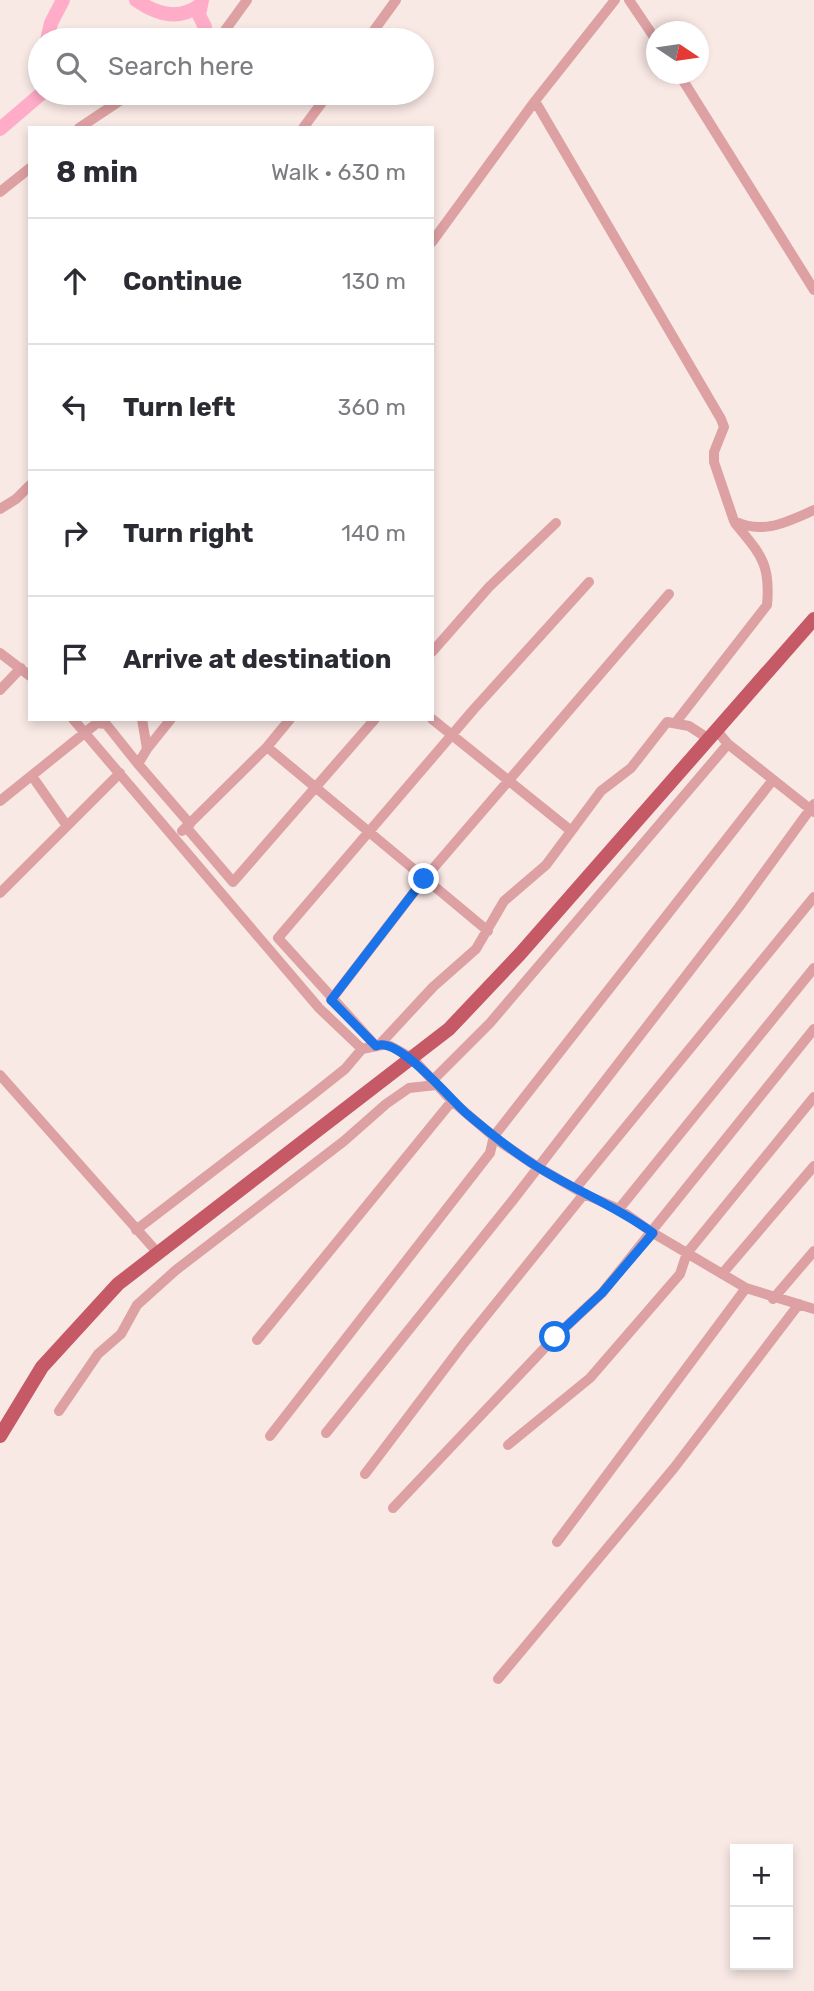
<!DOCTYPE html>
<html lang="en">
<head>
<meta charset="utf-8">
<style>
	:root { --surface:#fff; --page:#f2f2f3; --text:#2b2b33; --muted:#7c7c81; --line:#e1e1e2 }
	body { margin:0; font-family:Rubik,sans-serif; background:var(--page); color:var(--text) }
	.controls { position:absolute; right:21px; bottom:21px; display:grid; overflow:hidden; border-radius:0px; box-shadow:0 4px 10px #0003 }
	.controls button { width:63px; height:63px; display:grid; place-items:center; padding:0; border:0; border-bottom:2px solid var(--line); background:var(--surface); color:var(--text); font:35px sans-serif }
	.compass { position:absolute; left:646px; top:21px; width:63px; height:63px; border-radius:50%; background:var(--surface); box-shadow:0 4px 10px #0003; rotate:103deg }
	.stop { position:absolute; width:21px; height:21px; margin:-16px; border:5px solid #1a73e8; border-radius:50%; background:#fff }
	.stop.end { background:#1a73e8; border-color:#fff; box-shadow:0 2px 7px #0008 }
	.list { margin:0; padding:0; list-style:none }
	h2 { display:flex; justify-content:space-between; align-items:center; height:91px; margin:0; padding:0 28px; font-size:30px }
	h2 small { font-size:23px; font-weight:400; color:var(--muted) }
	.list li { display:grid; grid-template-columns:46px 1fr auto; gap:21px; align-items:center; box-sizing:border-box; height:126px; padding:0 28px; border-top:2px solid var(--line) }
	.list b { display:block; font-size:26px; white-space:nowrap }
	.list em { font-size:23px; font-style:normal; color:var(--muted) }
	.icon { flex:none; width:38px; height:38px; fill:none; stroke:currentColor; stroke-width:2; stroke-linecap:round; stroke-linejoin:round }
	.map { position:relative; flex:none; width:814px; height:1991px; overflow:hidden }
	.search { position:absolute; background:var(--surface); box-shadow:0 4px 10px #0003; left:28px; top:28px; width:406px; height:77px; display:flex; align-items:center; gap:18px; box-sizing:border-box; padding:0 24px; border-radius:38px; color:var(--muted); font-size:26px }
	.panel { position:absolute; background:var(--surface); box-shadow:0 4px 10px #0003; left:28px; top:126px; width:406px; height:595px; border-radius:0px }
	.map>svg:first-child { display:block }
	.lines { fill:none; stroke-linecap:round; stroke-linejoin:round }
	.river { stroke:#feacc8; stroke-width:14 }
	.minor { stroke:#dda0a3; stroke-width:10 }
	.major { stroke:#c55965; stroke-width:14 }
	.route { stroke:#1a73e8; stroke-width:9 }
</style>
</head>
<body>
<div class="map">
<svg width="814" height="1991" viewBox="0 0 814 1991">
	<rect width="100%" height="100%" fill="#f9e9e5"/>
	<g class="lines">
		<path class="river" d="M136,0c20,14 43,21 64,5
			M47,40l4,-17 12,-23
			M199,40l6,-13 -6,-12 3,-15
			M0,129l42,-36"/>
		<path class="minor" d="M629,0l27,40
			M218,40l29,-40
			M367,40l29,-40
			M679,74l135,216
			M535,101l186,318 3,8 -10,25v10l20,59c29,14 53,1 80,-11
			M79,128l42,-28 23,-7
			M303,128l26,-35
			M0,192l30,-24
			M432,242l103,-141 80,-101
			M0,509l16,-10 14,-14
			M432,652l57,-65 67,-64
			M0,653l30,23
			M0,690l21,-22
			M73,719l246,289 43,41 25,-5 25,14 40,43 48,41 36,24 48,28 35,15 34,24 93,55 68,21
			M142,719l5,30
			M171,719l-24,30 -9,15 52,60
			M432,719l138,111
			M676,722l91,-117c4,-42 -7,-51 -32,-82
			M717,731l11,13 86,68
			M267,747l221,184
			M32,776l35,50
			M0,801l97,-78 9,1 32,40
			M186,827l47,55 142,-163
			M182,831l85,-84 23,-28
			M0,893l120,-120
			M331,1000l93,-121 245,-285
			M381,1043l52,-56 43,-38 28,-48 42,-36 55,-74 30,-23 36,-46 22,4 20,13
			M376,1046l-98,-108 196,-229 115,-127
			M0,1075l157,177
			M432,1081l58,-58 238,-279
			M575,1189l239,-292
			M619,1209l195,-241
			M136,1230l175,-134 34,-27 17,-20
			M722,1274l92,-108
			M773,1299l41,-48
			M257,1340l195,-239
			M59,1411l39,-57 23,-20 16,-29 39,-35 168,-129 42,-37 23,-16 27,-3
			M326,1433l187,-233 226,-293 75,-103
			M270,1436l220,-283 4,-17 278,-355
			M508,1445l82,-67 90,-104 7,-21 127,-156
			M365,1474l99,-131 120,-149
			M393,1508l162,-171 47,-44 212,-264
			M557,1542l189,-254
			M498,1679l176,-211 125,-164"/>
		<path class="major" d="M0,1436l42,-69 76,-83 331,-255 71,-75 294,-335"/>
	</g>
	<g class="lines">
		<path class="route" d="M424,879l-93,121 45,46c21,-11 74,53 91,68 22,18 44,37 69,52 38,24 80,40 117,67l-51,60 -47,44"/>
	</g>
</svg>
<div class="controls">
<button>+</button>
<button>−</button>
</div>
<svg class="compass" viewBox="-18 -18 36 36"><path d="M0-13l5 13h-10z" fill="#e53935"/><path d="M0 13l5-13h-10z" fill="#7c7c81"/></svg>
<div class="stop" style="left:555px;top:1337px"></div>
<div class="stop end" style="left:424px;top:879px"></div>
<div class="search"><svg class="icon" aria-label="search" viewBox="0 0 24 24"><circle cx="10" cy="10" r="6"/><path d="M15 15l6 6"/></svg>Search here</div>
<section class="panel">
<h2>8 min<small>Walk · 630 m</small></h2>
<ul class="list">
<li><svg class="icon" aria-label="ahead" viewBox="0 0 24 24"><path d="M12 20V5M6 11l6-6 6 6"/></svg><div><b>Continue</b></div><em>130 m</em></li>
<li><svg class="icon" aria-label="left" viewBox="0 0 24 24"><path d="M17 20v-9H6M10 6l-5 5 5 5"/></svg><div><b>Turn left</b></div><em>360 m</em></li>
<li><svg class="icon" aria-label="right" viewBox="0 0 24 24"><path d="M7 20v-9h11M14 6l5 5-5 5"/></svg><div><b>Turn right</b></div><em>140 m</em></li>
<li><svg class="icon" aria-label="arrive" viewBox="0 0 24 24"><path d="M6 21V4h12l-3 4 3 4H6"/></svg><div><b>Arrive at destination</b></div></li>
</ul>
</section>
</div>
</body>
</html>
